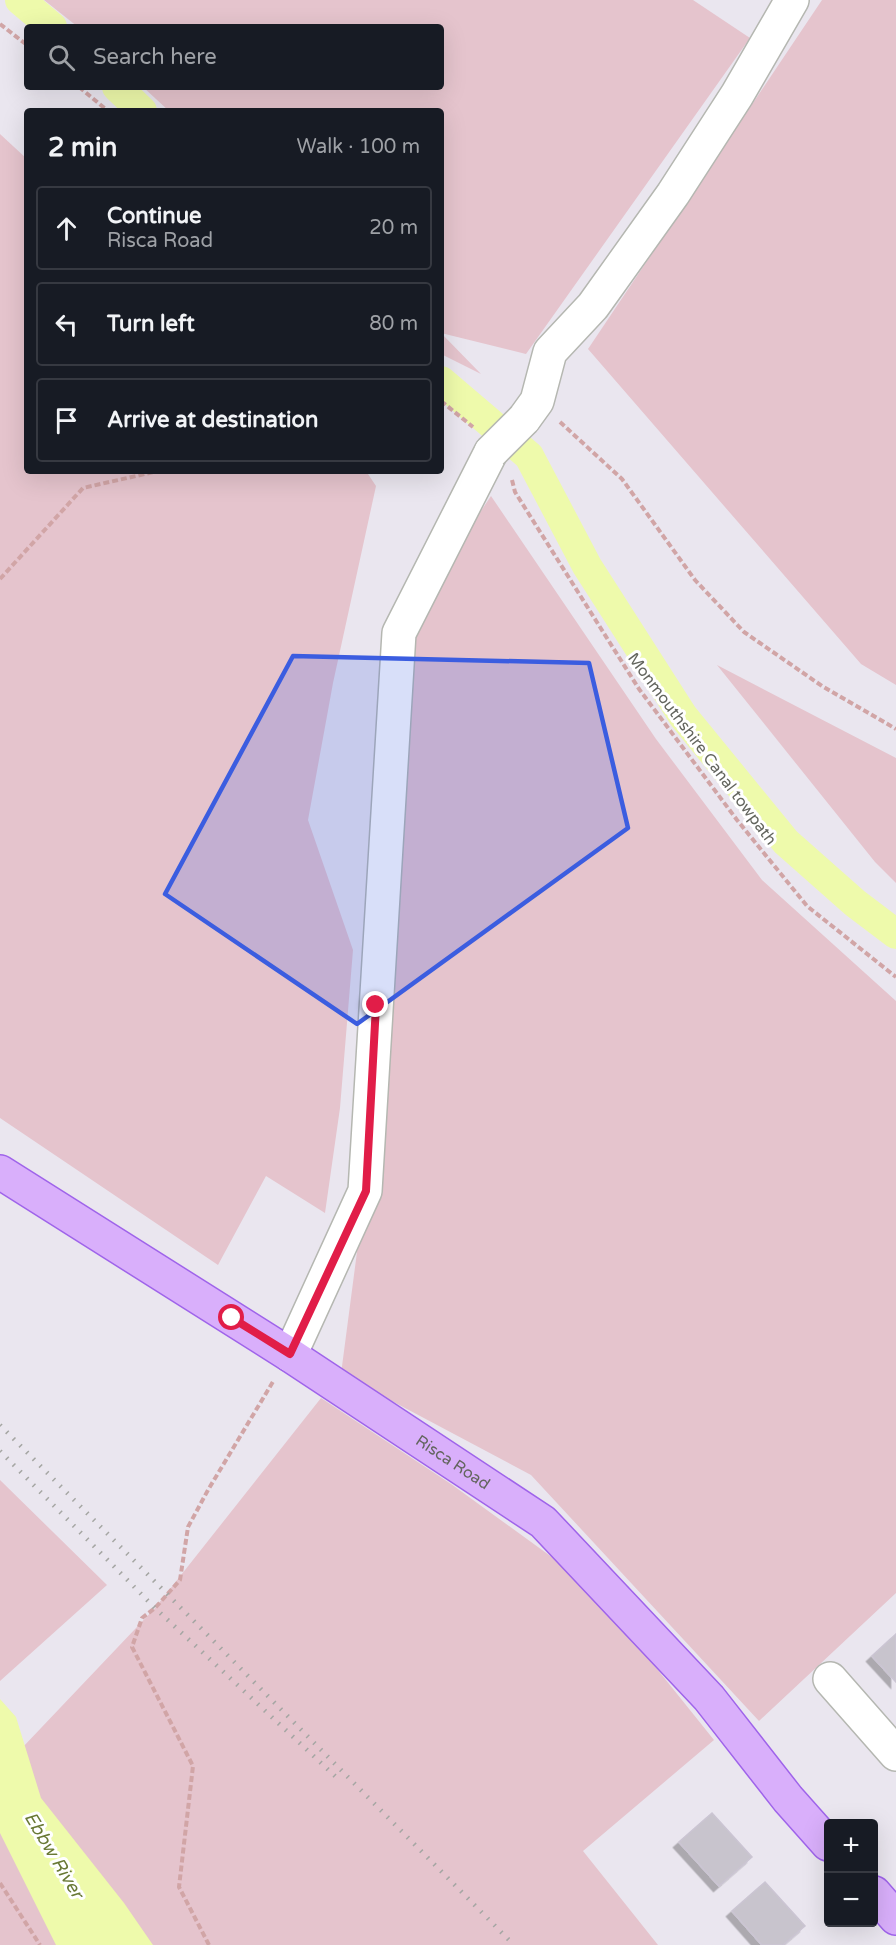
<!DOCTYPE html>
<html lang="en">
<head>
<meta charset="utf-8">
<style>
	:root { --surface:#171b24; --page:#20242c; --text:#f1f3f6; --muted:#9ea1a6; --line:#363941 }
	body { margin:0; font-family:"Varela Round",sans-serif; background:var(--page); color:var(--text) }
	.controls { position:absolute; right:18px; bottom:18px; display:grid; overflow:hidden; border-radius:6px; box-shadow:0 6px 24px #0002 }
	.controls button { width:54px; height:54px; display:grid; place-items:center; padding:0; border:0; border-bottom:2px solid var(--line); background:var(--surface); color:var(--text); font:30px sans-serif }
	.stop { position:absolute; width:18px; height:18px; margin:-14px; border:4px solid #e11d48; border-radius:50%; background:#fff }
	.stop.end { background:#e11d48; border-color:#fff; box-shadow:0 2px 6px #0008 }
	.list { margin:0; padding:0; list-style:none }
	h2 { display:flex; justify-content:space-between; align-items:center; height:78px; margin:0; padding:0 24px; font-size:26px }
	h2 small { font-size:20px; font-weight:400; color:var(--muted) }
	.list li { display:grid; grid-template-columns:39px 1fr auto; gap:18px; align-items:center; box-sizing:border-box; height:84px; margin:0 12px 12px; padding:0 12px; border:2px solid var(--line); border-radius:6px }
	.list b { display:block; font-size:22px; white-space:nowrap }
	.list p { margin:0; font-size:20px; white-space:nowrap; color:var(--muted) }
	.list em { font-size:20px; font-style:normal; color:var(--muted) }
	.icon { flex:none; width:33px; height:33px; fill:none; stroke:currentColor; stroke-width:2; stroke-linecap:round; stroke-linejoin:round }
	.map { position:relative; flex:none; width:896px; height:1945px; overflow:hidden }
	.search { position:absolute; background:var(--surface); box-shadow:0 6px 24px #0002; left:24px; top:24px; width:420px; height:66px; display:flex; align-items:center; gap:15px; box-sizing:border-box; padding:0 21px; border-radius:6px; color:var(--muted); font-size:22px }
	.panel { position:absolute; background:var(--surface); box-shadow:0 6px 24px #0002; left:24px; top:108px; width:420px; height:366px; border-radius:6px }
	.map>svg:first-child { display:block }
	.green { fill:#e5c4cd }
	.water { fill:#eefaab }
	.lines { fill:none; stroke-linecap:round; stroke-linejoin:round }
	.canal { stroke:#eefaab; stroke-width:30 }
	.building { fill:#c8c4cd; stroke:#cbc5d3; stroke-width:1.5; filter:url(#shadow) }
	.minor-casing { stroke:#b5b7b1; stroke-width:36 }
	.major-casing { stroke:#9f64ea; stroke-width:36 }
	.path { stroke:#d1a5a6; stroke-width:4; stroke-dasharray:6 3; stroke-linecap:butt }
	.minor { stroke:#fff; stroke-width:33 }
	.major { stroke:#d9affb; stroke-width:33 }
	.rail { stroke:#a5a6a3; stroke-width:4.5; stroke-dasharray:1.5 8; stroke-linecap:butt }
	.minor-bridge-casing { stroke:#b5b7b1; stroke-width:36; stroke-linecap:butt }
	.minor-bridge { stroke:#fff; stroke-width:33 }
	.route { stroke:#e11d48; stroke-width:8 }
	.marked { fill:#3b5de0; fill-opacity:0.2; stroke:#3b5de0; stroke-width:4.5; stroke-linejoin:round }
	.labels { text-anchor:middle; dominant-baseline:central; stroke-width:6; stroke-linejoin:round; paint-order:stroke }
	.street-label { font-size:16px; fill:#63655e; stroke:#fff }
	.water-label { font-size:18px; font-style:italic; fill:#697935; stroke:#fff }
</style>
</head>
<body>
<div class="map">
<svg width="896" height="1945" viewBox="0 0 896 1945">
	<defs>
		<filter id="shadow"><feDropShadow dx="-5.5" dy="5.5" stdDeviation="0" flood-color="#0004"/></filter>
	</defs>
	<rect width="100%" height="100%" fill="#eae6ef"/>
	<path class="green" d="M44,0h649l57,38 -224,316 -85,-21 40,41 -40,-20v-243h-272l-26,-24h298v-60h-363z
		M822,0h74v685l-35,-21 -273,-315z
		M0,134l27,25v312h339l10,15 -43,197 -25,137 45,130 -13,158 -15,105 -59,-37 -48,89 -218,-147z
		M491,496l165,243 106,141 134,121v592l-137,128 -228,-246 -190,-101 24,-183 32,-556z
		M717,665l179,93v125l-21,-21z
		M321,1398l130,86 120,87 62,68 81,101 -131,111 75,94h-658v-214l22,17 133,-140z
		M0,1480l107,105 -107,96z"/>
	<path class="water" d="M0,1699l16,18 25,81 83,105 29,42h-97l-56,-112z"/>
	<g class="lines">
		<path class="canal" d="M20,0l32,27
			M117,87l25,24
			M441,381l88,75 58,110 96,150 103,126 69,61 41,31"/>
	</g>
	<path class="building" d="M896,1634v48l-24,-26z
		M712,1813l40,44 -33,29 -40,-44z
		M765,1882l40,44 -22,19h-21l-30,-34z"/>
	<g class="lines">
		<g class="minor-casing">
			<path id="minor" d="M524,419l13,-18 13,-49 43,-46 80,-112 64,-99 55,-95
				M290,1355l75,-164 34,-558 92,-181
				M830,1679l66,75"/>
		</g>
		<g class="major-casing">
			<g id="major">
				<path id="s1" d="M0,1172l290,183 253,167 166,176 79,101 40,45"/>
				<path d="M874,1893l22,25"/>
			</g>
		</g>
		<path class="path" d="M0,24l27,21
			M79,87l29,24
			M441,401l32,26
			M560,422l62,57 73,101 49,52 78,54 74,43
			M512,480l3,12 124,197 98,131 70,86 89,71
			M0,579l83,-91 75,-17
			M0,1883l40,62
			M209,1945l-30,-58 14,-121 -61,-119 10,-29 13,-10 25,-28 8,-53 20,-37 66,-110"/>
		<use href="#minor" class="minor"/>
		<use href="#major" class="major"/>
		<path class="rail" d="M0,1425l514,520
			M0,1451l155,157 181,169"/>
		<g class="minor-bridge-casing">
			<path id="minor-bridge" d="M491,452l33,-33"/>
		</g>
		<use href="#minor-bridge" class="minor-bridge"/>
	</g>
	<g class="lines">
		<path class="route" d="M232,1318l58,36 76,-163 10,-186"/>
	</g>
	<path class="marked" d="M293,656l296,7 39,165 -271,196 -192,-130z"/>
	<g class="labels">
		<g class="street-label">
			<text transform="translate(702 749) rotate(53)">Monmouthshire Canal towpath</text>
			<text stroke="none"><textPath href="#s1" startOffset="538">Risca Road</textPath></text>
		</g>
		<g class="water-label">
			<text transform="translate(54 1855) rotate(59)">Ebbw River</text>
		</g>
	</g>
</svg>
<div class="controls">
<button>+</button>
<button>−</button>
</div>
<div class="stop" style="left:232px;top:1318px"></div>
<div class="stop end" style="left:376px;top:1005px"></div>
<div class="search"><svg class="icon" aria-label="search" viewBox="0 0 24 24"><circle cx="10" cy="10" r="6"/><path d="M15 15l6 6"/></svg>Search here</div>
<section class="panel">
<h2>2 min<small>Walk · 100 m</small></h2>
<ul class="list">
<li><svg class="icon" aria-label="ahead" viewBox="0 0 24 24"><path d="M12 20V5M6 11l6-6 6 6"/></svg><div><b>Continue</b><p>Risca Road</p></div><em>20 m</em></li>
<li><svg class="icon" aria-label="left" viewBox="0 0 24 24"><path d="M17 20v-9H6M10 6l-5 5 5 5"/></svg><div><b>Turn left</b></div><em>80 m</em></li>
<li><svg class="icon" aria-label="arrive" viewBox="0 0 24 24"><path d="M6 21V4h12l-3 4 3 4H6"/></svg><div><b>Arrive at destination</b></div></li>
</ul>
</section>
</div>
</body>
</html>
